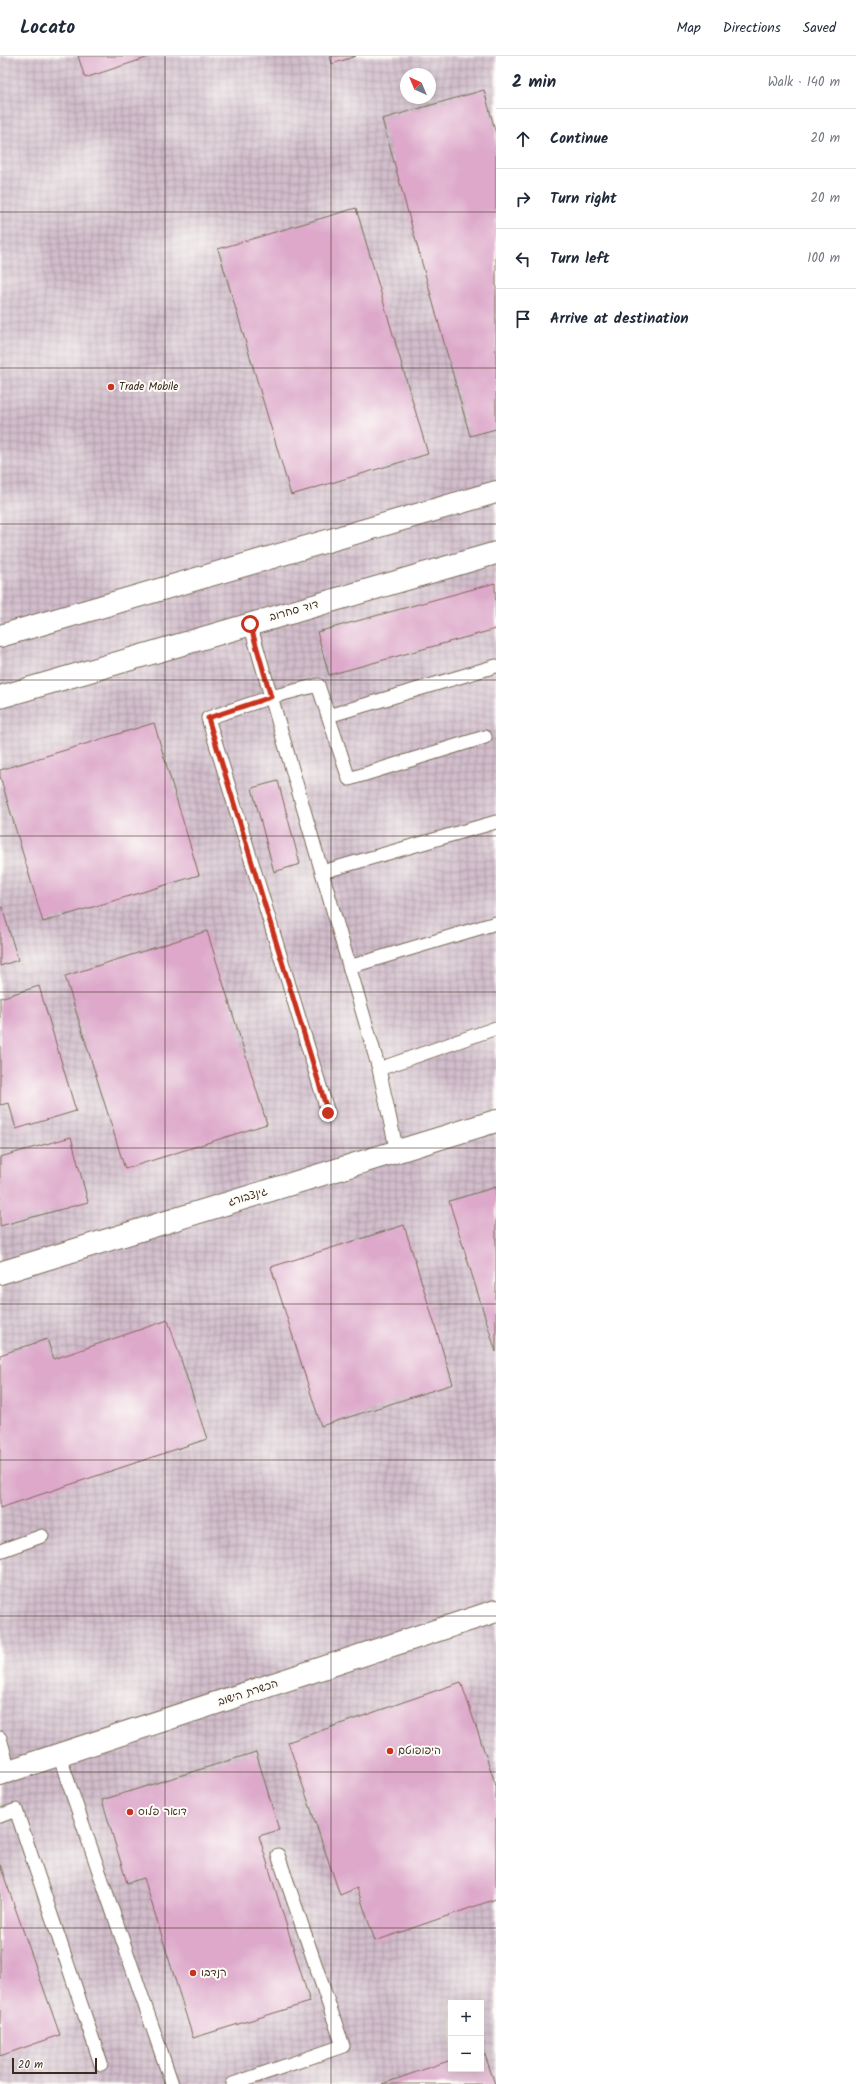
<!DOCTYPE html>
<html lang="en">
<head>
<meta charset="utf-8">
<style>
	:root { --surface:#fff; --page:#f2f2f3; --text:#1f2937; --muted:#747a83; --line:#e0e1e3 }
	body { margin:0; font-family:Kalam,"Playpen Sans Hebrew",sans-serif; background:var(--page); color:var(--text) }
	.controls { position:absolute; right:12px; bottom:12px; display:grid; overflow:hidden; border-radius:0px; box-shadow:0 2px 10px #0003 }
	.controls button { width:36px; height:36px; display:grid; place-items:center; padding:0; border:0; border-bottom:1px solid var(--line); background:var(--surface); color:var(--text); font:20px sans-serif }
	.compass { position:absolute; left:400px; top:12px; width:36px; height:36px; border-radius:50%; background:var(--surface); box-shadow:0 2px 10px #0003; rotate:316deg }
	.scale { position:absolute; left:12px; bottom:10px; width:85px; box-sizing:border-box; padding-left:4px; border:2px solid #3b2a1e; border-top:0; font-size:11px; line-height:14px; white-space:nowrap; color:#3b2a1e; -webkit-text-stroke:3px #fdfcf7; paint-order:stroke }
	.stop { position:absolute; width:12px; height:12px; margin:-9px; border:3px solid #c8321e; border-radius:50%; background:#fff }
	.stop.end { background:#c8321e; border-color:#fff; box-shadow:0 1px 4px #0008 }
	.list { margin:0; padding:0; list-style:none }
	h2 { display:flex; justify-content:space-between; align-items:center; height:52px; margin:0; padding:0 16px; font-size:17px }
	h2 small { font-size:13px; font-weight:400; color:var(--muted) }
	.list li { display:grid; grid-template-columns:26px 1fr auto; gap:12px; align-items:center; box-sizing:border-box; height:60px; padding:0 16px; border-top:1px solid var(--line) }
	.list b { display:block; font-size:15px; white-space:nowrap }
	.list em { font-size:13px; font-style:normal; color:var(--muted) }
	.icon { flex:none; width:22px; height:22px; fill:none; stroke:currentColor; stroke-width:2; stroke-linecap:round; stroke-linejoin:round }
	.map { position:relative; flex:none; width:496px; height:2028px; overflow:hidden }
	header { display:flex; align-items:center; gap:24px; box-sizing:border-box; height:56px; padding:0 20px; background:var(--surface); border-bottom:1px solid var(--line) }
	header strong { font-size:19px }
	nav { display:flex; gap:22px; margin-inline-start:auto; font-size:14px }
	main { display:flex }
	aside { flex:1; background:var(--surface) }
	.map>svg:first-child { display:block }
	.industrial { fill:url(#industrial-grid); fill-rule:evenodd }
	.building { fill:#dda8ca }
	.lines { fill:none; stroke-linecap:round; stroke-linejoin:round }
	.service-casing { stroke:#786b58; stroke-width:15 }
	.minor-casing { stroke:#786b58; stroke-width:24 }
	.tertiary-casing { stroke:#786b58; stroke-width:24 }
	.service { stroke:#fff; stroke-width:13 }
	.minor { stroke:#fff; stroke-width:22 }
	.tertiary { stroke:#fff; stroke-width:22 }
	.route { stroke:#c8321e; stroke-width:5 }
	.grid { fill:none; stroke:#3b2a1e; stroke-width:1; stroke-opacity:0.55 }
	.poi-dot { fill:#c8321e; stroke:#fdfcf7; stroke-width:1.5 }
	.labels { text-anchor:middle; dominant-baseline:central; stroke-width:4; stroke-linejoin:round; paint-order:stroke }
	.poi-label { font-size:11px; fill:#3b2a1e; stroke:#fdfcf7; text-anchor:start }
	.street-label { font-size:11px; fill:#3b2a1e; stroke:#fdfcf7 }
</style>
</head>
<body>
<header>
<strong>Locato</strong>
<nav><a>Map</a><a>Directions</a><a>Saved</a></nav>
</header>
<main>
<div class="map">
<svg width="496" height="2028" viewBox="0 0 496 2028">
	<defs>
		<pattern id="industrial-grid" width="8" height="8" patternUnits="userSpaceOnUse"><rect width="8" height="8" fill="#d1bdcb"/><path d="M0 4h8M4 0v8" fill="none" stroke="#ab9aa4"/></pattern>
	</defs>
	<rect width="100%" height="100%" fill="#fdfcf7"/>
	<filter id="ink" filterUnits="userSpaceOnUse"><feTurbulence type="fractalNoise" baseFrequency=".025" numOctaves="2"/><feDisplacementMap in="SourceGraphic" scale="8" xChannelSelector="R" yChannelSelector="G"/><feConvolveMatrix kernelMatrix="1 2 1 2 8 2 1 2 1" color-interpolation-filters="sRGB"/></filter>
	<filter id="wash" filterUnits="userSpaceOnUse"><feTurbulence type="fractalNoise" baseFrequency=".012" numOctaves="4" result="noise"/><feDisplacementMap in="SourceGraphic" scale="16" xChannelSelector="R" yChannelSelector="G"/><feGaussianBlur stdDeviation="0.9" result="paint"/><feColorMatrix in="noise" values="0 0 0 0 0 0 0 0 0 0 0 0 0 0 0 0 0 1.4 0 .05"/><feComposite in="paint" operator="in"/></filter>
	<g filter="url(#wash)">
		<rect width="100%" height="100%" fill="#eae4c5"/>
		<path class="industrial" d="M0,0h496v2028h-496zM406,18h24v24h-24zM451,1947h30v66h-30z"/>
		<g id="blocks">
			<path class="building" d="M78,0h74l-67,22z
				M330,0h26l-24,8z
				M484,34l12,44v295l-26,7 -88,-317z
				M356,152l72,246 -137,41 -73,-246z
				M495,527l1,46 -167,46 -12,-43z
				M154,667l45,152 -156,47 -43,-146v-6z
				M278,725l22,83 -26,8 -22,-84z
				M2,851l16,53 -18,6v-58z
				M207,875l60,193 -142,45 -60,-193z
				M39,930l37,125 -60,18 -7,-26 -9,2v-107z
				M71,1081l17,65 -88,24v-69z
				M496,1131v165l-47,-151z
				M404,1169l49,159 -132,42 -50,-159z
				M168,1264l39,119 -207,69v-153l47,-16 7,20z
				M461,1626l35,104v113l-121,42 -18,-53 -17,7 -52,-153z
				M256,1696l23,78 -20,6 51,166 -117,36 -49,-160 -17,5 -25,-83z
				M0,1809l60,170 -60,21z
				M483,1993l12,35h-113l69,-24v9h30v-19z"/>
		</g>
	</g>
	<g filter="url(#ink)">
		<use href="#blocks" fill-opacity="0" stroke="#786b58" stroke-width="1"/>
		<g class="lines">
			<g class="service-casing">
				<path id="service" d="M250,568l129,445 18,83
					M328,660l168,-50
					M322,816l174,-50
					M349,911l147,-44
					M379,1013l117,-41
					M328,1057l-120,-395 63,-21 47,-12 31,94 136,-42
					M0,1495l42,-15
					M0,1682l9,33
					M59,1699l113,329
					M0,1760l16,-6 85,254
					M233,2028l110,-38 -65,-191"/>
			</g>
			<g class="minor-casing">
				<path id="minor" d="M0,1217l496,-152"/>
			</g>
			<g class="tertiary-casing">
				<path id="tertiary" d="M0,580l496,-144
					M0,641l496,-144
					M0,1718l496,-163"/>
			</g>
			<use href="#service" class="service"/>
			<use href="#minor" class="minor"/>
			<use href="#tertiary" class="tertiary"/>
		</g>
	</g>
	<g class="lines" filter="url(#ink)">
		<path class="route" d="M250,568l21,73 -63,21 120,395"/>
	</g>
	<path class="grid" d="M165,0v2028M331,0v2028M0,156h496M0,312h496M0,468h496M0,624h496M0,780h496M0,936h496M0,1092h496M0,1248h496M0,1404h496M0,1560h496M0,1716h496M0,1872h496"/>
	<g class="poi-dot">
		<circle cx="111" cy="331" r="4"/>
		<circle cx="390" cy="1695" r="4"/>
		<circle cx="130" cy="1756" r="4"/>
		<circle cx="193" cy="1917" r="4"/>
	</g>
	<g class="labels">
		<g class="poi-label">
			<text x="119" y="331">Trade Mobile</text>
			<text x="398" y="1695">היפופוטם</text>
			<text x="138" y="1756">דואר פלוס</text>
			<text x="201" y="1917">רנדבו</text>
		</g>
		<g class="street-label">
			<text transform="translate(294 555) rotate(-16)">דוד סחרוב</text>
			<text transform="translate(248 1141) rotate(-17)">גינצבורג</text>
			<text transform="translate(248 1637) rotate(-18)">הכשרת הישוב</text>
		</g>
	</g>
</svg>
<div class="controls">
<button>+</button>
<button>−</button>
</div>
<svg class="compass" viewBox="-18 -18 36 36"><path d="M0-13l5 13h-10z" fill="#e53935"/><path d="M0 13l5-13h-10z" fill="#747a83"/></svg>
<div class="scale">20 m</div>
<div class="stop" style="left:250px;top:568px"></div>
<div class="stop end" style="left:328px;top:1057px"></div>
</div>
<aside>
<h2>2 min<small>Walk · 140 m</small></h2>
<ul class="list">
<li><svg class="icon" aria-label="ahead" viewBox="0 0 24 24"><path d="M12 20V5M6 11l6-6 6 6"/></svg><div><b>Continue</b></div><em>20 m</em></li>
<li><svg class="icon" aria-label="right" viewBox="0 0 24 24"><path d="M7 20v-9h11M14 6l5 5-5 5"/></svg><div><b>Turn right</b></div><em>20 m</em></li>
<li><svg class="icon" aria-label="left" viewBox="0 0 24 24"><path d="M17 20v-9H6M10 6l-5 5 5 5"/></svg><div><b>Turn left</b></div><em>100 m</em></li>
<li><svg class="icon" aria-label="arrive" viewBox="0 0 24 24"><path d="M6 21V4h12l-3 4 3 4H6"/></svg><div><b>Arrive at destination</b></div></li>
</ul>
</aside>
</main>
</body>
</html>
